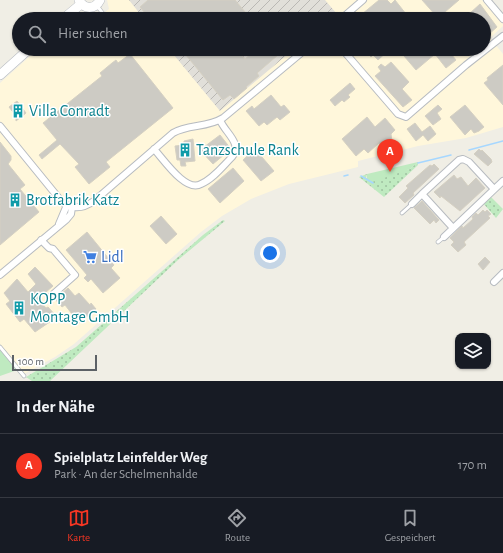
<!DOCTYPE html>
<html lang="de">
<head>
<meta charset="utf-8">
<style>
	:root { --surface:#171b24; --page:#242831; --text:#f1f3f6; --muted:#9ea1a6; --line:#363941; --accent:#f73623 }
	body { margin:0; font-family:"Alegreya Sans",sans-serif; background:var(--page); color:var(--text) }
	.controls { position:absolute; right:12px; bottom:12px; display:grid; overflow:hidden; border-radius:8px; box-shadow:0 1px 3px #0004 }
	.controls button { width:36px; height:36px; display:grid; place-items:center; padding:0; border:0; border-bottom:1px solid var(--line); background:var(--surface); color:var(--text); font:20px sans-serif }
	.scale { position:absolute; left:12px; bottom:10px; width:85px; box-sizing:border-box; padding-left:4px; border:2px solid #5c6166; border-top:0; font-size:11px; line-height:14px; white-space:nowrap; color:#5c6166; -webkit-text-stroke:3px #fff; paint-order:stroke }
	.you { position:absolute; left:270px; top:253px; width:14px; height:14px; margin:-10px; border:3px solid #fff; border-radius:50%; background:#1a73e8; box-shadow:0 0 0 6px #1a73e833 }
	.badge { display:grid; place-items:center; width:26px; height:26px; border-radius:50%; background:var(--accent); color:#fff; font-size:13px; font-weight:700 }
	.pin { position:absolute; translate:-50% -33px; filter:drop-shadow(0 1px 2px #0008) }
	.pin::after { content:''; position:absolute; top:21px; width:14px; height:12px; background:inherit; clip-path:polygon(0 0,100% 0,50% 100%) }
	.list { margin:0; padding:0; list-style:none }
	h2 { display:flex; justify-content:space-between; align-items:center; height:52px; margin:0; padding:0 16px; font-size:17px }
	h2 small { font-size:13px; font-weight:400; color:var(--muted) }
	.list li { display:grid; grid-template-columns:26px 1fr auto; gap:12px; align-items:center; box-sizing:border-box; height:64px; padding:0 16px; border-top:1px solid var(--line) }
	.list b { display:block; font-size:15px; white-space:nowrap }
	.list p { margin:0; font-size:13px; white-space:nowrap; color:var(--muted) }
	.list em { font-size:13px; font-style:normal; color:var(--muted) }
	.icon { flex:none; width:22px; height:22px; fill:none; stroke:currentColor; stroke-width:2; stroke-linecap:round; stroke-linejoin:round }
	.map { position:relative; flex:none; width:503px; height:381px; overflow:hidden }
	.search { position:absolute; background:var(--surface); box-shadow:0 1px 3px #0004; left:12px; right:12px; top:12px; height:44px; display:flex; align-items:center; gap:10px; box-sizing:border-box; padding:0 14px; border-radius:22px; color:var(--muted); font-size:15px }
	.sheet { height:116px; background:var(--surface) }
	nav { display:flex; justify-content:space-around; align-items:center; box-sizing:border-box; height:56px; border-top:1px solid var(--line); background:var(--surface); font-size:11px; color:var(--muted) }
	nav a { display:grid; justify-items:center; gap:2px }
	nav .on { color:var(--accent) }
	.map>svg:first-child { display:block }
	.commercial { fill:#fff7db }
	.industrial { fill:url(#industrial-furrows) }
	.grass { fill:url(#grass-dots) }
	.green { fill:#bfeac0 }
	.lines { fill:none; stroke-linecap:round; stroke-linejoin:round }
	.stream { stroke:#a6d7ff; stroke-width:1.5 }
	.building { fill:#cdcbc4; stroke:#d5d0c2 }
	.lane-casing { stroke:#b7bbc0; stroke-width:4.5 }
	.street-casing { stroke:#b7bbc0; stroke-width:8 }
	.secondary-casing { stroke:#b8bcc2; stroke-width:10 }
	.lane { stroke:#fff; stroke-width:3 }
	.street { stroke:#fff; stroke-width:6 }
	.secondary { stroke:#fff; stroke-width:9 }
	.labels { text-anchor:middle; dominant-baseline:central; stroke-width:3; stroke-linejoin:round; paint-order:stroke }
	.culture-label { font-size:16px; fill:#0d838f; stroke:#fff; text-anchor:start }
	.shop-label { font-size:16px; fill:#366cbe; stroke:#fff; text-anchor:start }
</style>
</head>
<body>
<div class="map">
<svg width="503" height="381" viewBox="0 0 503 381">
	<defs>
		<pattern id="industrial-furrows" width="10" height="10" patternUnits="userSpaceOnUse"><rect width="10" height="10" fill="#e1dfd9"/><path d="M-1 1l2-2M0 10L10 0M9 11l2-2" fill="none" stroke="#bab8b4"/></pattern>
		<pattern id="grass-dots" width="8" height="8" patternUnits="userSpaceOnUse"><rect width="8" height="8" fill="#bfeac0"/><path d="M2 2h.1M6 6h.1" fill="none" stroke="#9ec1a0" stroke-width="1.8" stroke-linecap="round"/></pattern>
	</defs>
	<rect width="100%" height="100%" fill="#f0eee5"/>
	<path class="commercial" d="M107,0h375l21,24v2l-13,12 13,16v73l-37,11 -48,8 -60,15v6l-69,17 -38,15 -29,17 -21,16 -127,112 -19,13 -31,17 -24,-29v-262l38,-34h446v-30h-411l14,-4 10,4 12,-10z"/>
	<path class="industrial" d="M129,0h196l12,14 -7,5h-186z
		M169,49h125l-74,62z"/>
	<path class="grass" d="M418,162v3l-34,32 -25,-20 8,-3 -1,4 44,-9z
		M490,196l13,13 -7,9 -13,-15z
		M223,220l2,1 -47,39 -128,121h-18l-6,-4 50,-30 127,-112z"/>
	<path class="green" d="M418,162l-8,7 -38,13 -5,-2v-6z
		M0,349l17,21 -17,6z"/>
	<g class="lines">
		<path class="stream" d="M469,150l34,-9
			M418,163l33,-8
			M344,176l4,-1
			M361,176l12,7"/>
	</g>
	<path class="building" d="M148,0h87l16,19h-101l-10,-12z
		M379,0h8l4,4 4,-4 15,19h-54z
		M422,0h37l-21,18z
		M480,4l17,23 -8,7 -5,-7v-8h-11l-4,-5z
		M181,49h56l8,10 12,-10h28l-28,24 2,3 -13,11 1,1 -13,11 -4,-4 -7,5z
		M363,49h27l-12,11 -5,-5 -2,2z
		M398,49h49l9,11 -10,8 -11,-14 -19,16z
		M130,54l43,54 -67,54 4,5 -21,17 -14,-17 4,-3 -19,-20 -18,15 -3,-4 18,-15 -14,-17 59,-47 -2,-3 12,-10 4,-3 2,3z
		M391,62l18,20 -7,7 10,11 -9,7 -28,-31 6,-5 -3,-4 3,-3 4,3z
		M503,65v40l-19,-22 4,-3 -1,-2z
		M350,83l5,6 -7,6 2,2 -6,5 -2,-2 -7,6 -5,-6z
		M271,95l10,12 3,-2 6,7 -10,8 -3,-3 -10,8 -3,-3 -5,4 -13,-15 6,-5 2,3z
		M17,101l9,12 -10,8v-5l-7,-9z
		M438,105l4,4 -5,4 4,6 -8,6 -8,-9z
		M465,105l19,22 -5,4 -5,2 -3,-4 -6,6 -15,-18z
		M367,117l8,10 10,-9 10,12 -4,4 1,7 -9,7 -4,-5 -11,10 -4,-4 -8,7 -14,-17z
		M415,123l7,9 8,-6 6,8 -8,7 -5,-6 -7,6 -9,-12z
		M220,135l11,14 -18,15 -13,-14z
		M193,139l2,22 -10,1 1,4h-5l-1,-6h-3l-2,-14 9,-1v-4z
		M0,142l11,14v4l-3,4 17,21 -5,4 19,23 -39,33z
		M255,149l19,22 -13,10 -18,-21z
		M479,149l2,2 1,-1 9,9 1,3 -4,4 -14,-12z
		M434,164l5,5 -26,24 1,2 -9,8 -6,-6 9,-9 -2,-2 24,-21 2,1z
		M233,168l11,13 -24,22 -12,-14z
		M454,175l3,4 4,-2 7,9 8,-8 9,10 -25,23 -19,-15 -1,2 -6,-6z
		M422,201l17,19 -3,3 -2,-3 -4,4 -16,-16z
		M483,210l2,2 2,-2 4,4 -3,2 2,2 -26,24 2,3 -8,7 -7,-7 3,-3 -4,-4 12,-12 1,2 10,-9 -1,-2 4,-4 2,2z
		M161,216l16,18 -11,10 -16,-18z
		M87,232l27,33 -3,3 9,10 -17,15 -12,-14 -3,3 -4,-4 3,-3 -21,-25z
		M485,257l5,5 -7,8 -5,-6z
		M35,267l18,19 -15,13 8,9 2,-1 9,10 -22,15 -11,-13 -4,3 -14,-18 4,-3 -6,-8 13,-14 11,13 8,-8 -8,-10z
		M68,288l7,8 4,-3 11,12 1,-2 5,6 -17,14 -14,-18 -3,2 -7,-8z"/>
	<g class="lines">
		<g class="lane-casing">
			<path id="lane" d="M98,7l9,12
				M402,213l10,-9
				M438,242l6,-5
				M0,347l24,29"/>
		</g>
		<g class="street-casing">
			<path id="street" d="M487,0l16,19
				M341,19l22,-19
				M342,49l56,65 8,3 60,-52 37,-29
				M0,126l62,76c11,8 22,6 32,-1l79,-68c15,-9 34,-5 50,-15l83,-69
				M154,149c10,11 32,44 47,35 12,-5 22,-18 31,-27 11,-14 -7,-24 -12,-37
				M412,204l10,-10
				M59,224l8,-19
				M453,228l-31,-34 37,-34 4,-1 6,3 25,27
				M444,237l59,-56
				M41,240l8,8 4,1 22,26 -25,22
				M0,275l66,-55 5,-6 1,-7
				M494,282l9,-9"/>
		</g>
		<g class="secondary-casing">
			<path id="secondary" d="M79,0c5,10 16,10 21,0
				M63,19l18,-15
				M0,75l29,-26"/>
		</g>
		<use href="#lane" class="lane"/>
		<use href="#street" class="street"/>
		<use href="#secondary" class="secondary"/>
	</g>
	<defs>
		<g id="building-bare" transform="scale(1.08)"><path d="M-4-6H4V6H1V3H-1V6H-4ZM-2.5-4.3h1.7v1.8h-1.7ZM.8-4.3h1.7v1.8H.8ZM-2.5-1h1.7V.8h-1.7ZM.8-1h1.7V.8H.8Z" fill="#0f9aa8" stroke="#fff" stroke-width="2.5" paint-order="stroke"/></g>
		<g id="supermarket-bare" transform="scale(1.08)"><path d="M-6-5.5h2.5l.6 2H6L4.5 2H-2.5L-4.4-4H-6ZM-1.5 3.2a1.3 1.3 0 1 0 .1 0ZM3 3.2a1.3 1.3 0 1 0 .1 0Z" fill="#3f7fe0" stroke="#fff" stroke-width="2.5" paint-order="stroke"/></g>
	</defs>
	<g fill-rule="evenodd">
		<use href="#building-bare" x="18" y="111"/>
		<use href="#building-bare" x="185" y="150"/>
		<use href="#building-bare" x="15" y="200"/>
		<use href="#supermarket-bare" x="90" y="257"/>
		<use href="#building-bare" x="19" y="308"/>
	</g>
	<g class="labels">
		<g class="culture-label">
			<text x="29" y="111">Villa Conradt</text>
			<text x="196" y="150">Tanzschule Rank</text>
			<text x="26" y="200">Brotfabrik Katz</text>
			<text x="30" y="299">KOPP<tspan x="30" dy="18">Montage GmbH</tspan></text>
		</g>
		<g class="shop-label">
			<text x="101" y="257">Lidl</text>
		</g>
	</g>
</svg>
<div class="controls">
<button><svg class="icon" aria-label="layers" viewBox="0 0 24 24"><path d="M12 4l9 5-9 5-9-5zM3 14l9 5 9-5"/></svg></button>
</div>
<div class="scale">100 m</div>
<div class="you"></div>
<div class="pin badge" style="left:390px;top:172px">A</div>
<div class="search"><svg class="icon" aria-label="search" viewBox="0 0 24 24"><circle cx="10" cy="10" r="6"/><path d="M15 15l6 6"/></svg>Hier suchen</div>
</div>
<section class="sheet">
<h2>In der Nähe<small></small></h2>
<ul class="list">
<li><span class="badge">A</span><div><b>Spielplatz Leinfelder Weg</b><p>Park · An der Schelmenhalde</p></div><em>170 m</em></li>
</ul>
</section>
<nav>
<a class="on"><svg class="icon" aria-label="map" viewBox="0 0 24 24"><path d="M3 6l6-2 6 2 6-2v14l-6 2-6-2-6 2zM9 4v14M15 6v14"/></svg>Karte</a>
<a><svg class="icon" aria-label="directions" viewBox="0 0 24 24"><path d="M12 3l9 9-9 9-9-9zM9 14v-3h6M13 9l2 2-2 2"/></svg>Route</a>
<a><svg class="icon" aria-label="saved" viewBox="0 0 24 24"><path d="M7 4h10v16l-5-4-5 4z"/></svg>Gespeichert</a>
</nav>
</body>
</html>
